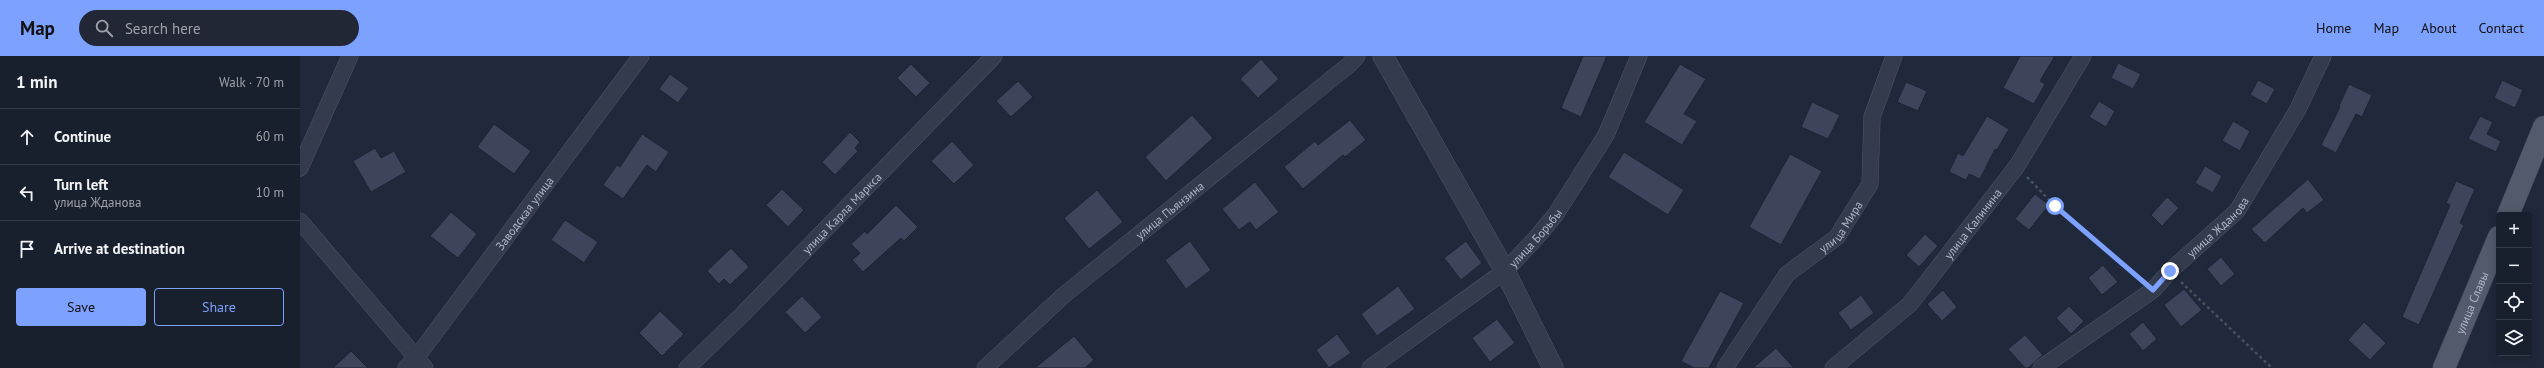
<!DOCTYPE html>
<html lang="en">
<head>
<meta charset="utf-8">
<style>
	:root { --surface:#181f2d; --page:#212735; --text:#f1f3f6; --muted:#9fa2aa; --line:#363d49; --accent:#7da1ff }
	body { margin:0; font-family:"PT Sans",sans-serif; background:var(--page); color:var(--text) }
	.controls { position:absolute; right:12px; bottom:12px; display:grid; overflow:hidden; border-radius:4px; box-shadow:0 2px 10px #0003 }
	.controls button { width:36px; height:36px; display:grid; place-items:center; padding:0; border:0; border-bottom:1px solid var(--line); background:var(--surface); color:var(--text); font:20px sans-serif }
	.stop { position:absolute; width:12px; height:12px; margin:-9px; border:3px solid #7da1ff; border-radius:50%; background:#fff }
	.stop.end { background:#7da1ff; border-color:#fff; box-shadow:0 1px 4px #0008 }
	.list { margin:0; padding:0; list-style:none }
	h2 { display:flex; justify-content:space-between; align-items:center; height:52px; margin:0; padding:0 16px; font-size:17px }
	h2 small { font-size:13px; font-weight:400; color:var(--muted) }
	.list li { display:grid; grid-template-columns:26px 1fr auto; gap:12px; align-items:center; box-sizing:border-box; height:56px; padding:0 16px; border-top:1px solid var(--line) }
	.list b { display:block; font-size:15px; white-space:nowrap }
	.list p { margin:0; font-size:13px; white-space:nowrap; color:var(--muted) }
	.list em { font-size:13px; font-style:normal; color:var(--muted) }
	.actions { display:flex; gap:8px; padding:12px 16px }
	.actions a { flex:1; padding:9px 0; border:1px solid var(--accent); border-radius:4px; text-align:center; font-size:14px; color:var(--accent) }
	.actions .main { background:var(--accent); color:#111 }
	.icon { flex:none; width:22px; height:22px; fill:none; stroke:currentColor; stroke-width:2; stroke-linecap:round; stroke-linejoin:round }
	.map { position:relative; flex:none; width:2244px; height:312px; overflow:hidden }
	header { display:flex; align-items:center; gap:24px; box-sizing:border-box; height:56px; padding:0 20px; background:var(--accent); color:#111 }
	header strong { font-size:19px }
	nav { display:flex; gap:22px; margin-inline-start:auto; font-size:14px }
	.search { width:280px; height:36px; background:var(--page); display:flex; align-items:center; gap:10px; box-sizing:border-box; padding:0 14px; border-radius:22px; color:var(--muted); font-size:15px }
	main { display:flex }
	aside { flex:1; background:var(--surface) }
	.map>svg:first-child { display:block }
	.building { fill:#3c455c; stroke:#1b2333 }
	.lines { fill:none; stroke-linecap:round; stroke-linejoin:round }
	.minor-casing { stroke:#4f5667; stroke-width:17 }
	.tertiary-casing { stroke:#4f5667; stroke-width:21 }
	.primary-casing { stroke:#3d4555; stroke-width:23 }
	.path { stroke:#40545a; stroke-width:2.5; stroke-dasharray:3 3; stroke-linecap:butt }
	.minor { stroke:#343b4c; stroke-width:16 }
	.tertiary { stroke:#343b4c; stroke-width:20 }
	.primary { stroke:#525a6c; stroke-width:22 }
	.route { stroke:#7da1ff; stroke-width:5 }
	.labels { text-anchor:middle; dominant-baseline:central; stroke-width:3; stroke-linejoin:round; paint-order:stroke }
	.street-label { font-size:12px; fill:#afb6c8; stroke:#192131 }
</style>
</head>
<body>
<header>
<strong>Map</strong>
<div class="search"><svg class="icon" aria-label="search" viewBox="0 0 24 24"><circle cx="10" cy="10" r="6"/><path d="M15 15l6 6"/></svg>Search here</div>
<nav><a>Home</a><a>Map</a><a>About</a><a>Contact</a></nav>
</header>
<main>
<aside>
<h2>1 min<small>Walk · 70 m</small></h2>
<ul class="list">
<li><svg class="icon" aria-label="ahead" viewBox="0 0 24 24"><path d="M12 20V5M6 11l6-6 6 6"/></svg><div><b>Continue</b></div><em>60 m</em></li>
<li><svg class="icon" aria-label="left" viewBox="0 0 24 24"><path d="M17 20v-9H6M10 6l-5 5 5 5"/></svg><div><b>Turn left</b><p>улица Жданова</p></div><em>10 m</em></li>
<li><svg class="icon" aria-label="arrive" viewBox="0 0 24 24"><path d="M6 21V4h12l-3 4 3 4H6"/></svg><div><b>Arrive at destination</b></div></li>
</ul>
<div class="actions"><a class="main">Save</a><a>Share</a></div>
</aside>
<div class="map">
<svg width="2244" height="312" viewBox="0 0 2244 312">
	<rect width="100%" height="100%" fill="#20293c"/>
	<path class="building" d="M1283,0h24l-26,61 -20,-9z
		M1720,0h35l-15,25 5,3 -11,20 -31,-16z
		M961,3l18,20 -21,19 -18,-19z
		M1818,7l23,11 -8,15 -22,-11z
		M611,8l19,19 -14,14 -19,-19z
		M1380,8l26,15 -22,35 13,7 -15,24 -38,-23z
		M370,18l19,14 -11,15 -19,-14z
		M1958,24l17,9 -8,15 -17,-9z
		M2202,24l21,10 -8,18 -21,-10z
		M718,25l15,16 -22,20 -15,-16z
		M1606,26l21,9 -9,20 -21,-9z
		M2049,28l23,11 -10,22 -6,-3 -20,39 -15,-8 19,-38 -1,-1z
		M1799,45l16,10 -9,16 -17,-10z
		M1512,46l28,13 -12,24 -27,-12z
		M892,59l21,23 -47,43 -21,-24z
		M1687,60l22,13 -12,21 -2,-1 -15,30 -11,-5 -3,6 -17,-8 9,-19 5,3z
		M2180,60l13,6 -6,12 14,7 -5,11 -28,-13z
		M1050,64l16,20 -21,17 -2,-2 -40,34 -19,-22 31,-26 3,4z
		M1933,65l17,10 -10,20 -18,-10z
		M194,68l37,27 -17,23 -37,-27z
		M550,76l10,10 -5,6 3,3 -23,24 -13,-13z
		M342,78l27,18 -13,20 -9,-7 -24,34 -20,-14 14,-20 3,2z
		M652,85l22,24 -20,19 -23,-23z
		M75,92l6,10 13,-7 12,21 -35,20 -18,-31z
		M1324,96l60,38 -16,25 -60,-38z
		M1490,98l32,17 -41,74 -32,-18z
		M1905,110l17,10 -9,17 -18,-10z
		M2008,123l16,21 -17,13 -4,-5 -38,35 -14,-14z
		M2156,125l19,8 -15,34 4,2 -45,100 -17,-8 48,-112 -4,-2z
		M955,126l24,30 -23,18 -6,-8 -11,8 -17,-21z
		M482,133l22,21 -16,17 -22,-22z
		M797,134l26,32 -34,27 -25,-31z
		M1735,138l14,11 -20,25 -14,-11z
		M1867,141l12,11 -17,18 -11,-11z
		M596,149l22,22 -14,14 -3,-3 -38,34 -11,-12 8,-7 -9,-9 14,-13 2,3z
		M151,156l26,22 -19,24 -28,-22z
		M265,164l33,22 -14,21 -33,-23z
		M1625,178l13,12 -19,21 -13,-12z
		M890,185l21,29 -25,19 -21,-29z
		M1166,185l16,22 -21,17 -17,-22z
		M431,192l18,19 -19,18 -6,-6 -5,5 -12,-13z
		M1921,201l14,17 -14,12 -14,-17z
		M1803,209l15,17 -16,13 -14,-17z
		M1098,230l17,23 -38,27 -16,-22z
		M1884,233l18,21 -21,17 -17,-22z
		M1643,234l14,17 -15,14 -15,-17z
		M1420,235l24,12 -35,65h-15l-13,-7z
		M1561,239l13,18 -23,17 -13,-17z
		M502,240l20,21 -17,16 -20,-21z
		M1769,250l15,15 -13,13 -15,-16z
		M360,255l24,23 -22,22 -23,-23z
		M1197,263l18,24 -25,19 -18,-24z
		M1843,266l14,17 -14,12 -14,-17z
		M2064,266l22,21 -16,17 -22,-20z
		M1037,278l14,19 -22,15 -13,-18z
		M1725,279l18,20 -15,13h-3l-17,-19z
		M774,280l20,24 -9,8h-50z
		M1476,292l18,20h-41z
		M51,295l17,17h-35z"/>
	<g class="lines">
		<g class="minor-casing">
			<g id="minor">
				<path d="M0,112l50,-112"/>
				<path d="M0,165l125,147"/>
				<path id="s1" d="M106,312l10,-10 225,-302"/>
				<path id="s2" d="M387,312l56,-54 251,-258"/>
				<path id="s3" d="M685,312l79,-73 286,-231 7,-8"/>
				<path id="s4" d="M1070,312l135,-97 31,-33 20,-24 50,-79 33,-79"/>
				<path id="s5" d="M1425,312l62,-94 50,-37 33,-53 2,-67 22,-61"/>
				<path id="s6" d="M1533,312l77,-64 107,-138 66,-110"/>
				<path id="s7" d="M1741,312l112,-78 17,-19 67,-60 61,-102 25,-53"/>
			</g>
		</g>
		<g class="tertiary-casing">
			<path id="tertiary" d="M1083,0l122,215 48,97"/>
		</g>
		<g class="primary-casing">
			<g id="primary">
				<path d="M2208,159l36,-88"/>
				<path id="s8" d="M2144,312l55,-131"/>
			</g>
		</g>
		<path class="path" d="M1727,121l28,29 87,75
			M1881,226l91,86"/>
		<use href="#minor" class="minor"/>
		<use href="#tertiary" class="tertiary"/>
		<use href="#primary" class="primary"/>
	</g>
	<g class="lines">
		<path class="route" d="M1755,150l98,84 17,-19"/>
	</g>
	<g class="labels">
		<g class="street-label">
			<text stroke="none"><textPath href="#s3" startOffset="243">улица Пьянзина</textPath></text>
			<text stroke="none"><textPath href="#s1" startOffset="195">Заводская улица</textPath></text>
			<text stroke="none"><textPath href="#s2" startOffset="219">улица Карла Маркса</textPath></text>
			<text stroke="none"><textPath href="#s6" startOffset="202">улица Калинина</textPath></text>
			<text stroke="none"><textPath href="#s5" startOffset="185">улица Мира</textPath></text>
			<text stroke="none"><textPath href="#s7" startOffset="227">улица Жданова</textPath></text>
			<text stroke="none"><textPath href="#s4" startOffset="211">улица Борьбы</textPath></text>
			<text stroke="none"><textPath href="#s8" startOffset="71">улица Славы</textPath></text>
		</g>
	</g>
</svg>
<div class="controls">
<button>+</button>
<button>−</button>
<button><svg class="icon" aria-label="locate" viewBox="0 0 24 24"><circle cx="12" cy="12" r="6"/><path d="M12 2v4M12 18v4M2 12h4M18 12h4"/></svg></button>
<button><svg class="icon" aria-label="layers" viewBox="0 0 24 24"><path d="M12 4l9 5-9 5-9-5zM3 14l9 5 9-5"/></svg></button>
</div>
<div class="stop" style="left:1755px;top:150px"></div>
<div class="stop end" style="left:1870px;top:215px"></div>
</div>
</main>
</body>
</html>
